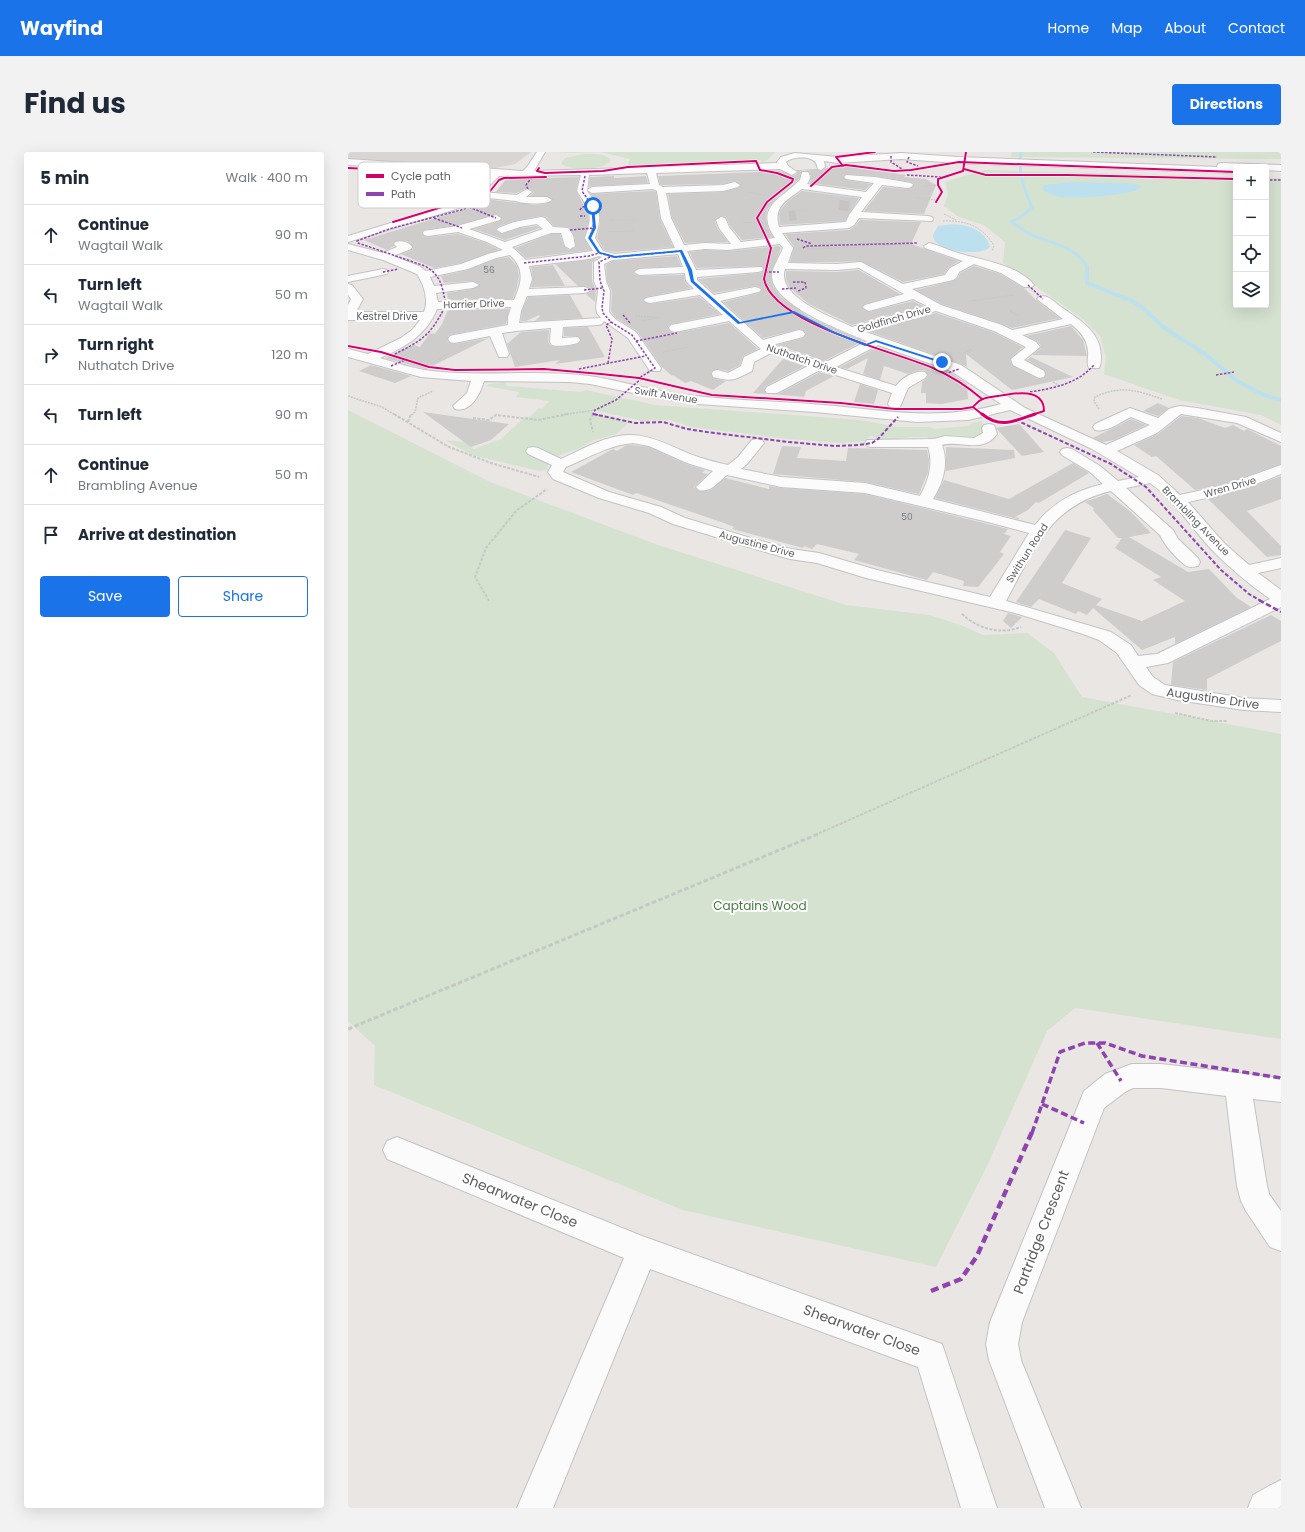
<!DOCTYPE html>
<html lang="en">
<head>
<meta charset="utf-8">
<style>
	:root { --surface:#fff; --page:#f2f2f3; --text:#1f2937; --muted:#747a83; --line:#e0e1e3; --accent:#1a73e8 }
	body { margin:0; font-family:Poppins,sans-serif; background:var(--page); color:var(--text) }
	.controls { position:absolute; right:12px; top:12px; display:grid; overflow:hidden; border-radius:4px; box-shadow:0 4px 16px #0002 }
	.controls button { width:36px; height:36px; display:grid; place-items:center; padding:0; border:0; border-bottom:1px solid var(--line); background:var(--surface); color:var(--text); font:20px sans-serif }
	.stop { position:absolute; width:12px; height:12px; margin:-9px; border:3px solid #1a73e8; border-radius:50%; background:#fff }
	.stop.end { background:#1a73e8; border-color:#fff; box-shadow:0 1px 4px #0008 }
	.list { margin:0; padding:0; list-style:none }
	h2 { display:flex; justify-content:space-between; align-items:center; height:52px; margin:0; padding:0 16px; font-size:17px }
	h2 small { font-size:13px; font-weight:400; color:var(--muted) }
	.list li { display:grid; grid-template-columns:26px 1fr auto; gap:12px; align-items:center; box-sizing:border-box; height:60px; padding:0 16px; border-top:1px solid var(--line) }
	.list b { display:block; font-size:15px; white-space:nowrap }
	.list p { margin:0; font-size:13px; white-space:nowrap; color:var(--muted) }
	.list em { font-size:13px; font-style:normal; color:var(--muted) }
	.actions { display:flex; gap:8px; padding:12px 16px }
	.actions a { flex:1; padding:9px 0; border:1px solid var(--accent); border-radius:4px; text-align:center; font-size:14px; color:var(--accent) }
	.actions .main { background:var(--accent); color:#fff }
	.icon { flex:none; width:22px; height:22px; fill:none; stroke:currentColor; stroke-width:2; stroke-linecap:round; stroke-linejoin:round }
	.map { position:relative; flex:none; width:933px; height:1356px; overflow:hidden; border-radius:4px }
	header { display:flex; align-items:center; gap:24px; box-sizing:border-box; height:56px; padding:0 20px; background:var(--accent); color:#fff }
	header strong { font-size:19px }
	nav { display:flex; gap:22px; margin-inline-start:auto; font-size:14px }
	.intro { display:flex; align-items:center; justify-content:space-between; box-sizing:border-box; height:96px; padding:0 24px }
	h1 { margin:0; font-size:28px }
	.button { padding:10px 18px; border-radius:4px; background:var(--accent); color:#fff; font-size:14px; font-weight:700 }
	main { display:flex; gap:24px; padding:0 24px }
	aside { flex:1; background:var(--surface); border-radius:4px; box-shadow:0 4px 16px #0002 }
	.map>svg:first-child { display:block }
	.education { fill:#d9d5d2 }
	.green { fill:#d5e2d0 }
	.water { fill:#bce0ee }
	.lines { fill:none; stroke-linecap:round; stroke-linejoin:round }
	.stream-far1 { stroke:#bce0ee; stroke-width:3 }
	.stream { stroke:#bce0ee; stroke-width:4 }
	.building { fill:#cfcdcc }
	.minor-tunnel { stroke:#c5c4c2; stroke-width:10; stroke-dasharray:10 5; stroke-linecap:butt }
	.minor-casing { stroke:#c3c3c3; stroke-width:2 }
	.path-far3 { stroke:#c5c9c6; stroke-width:1; stroke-dasharray:2 1; stroke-linecap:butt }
	.path-far2 { stroke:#c5c9c6; stroke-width:1.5; stroke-dasharray:2 1; stroke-linecap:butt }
	.path-far1 { stroke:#c5c9c6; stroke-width:2; stroke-dasharray:3 1.5; stroke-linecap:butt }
	.path { stroke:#c5c9c6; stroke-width:3; stroke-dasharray:4.5 2.5; stroke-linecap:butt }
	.minor { fill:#fcfbfb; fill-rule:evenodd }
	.quiet-far4 { stroke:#8e44ad; stroke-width:1.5; stroke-dasharray:2.5 1.5; stroke-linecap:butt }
	.quiet-far3 { stroke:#8e44ad; stroke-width:2; stroke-dasharray:4 2; stroke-linecap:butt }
	.quiet-far2 { stroke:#8e44ad; stroke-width:2.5; stroke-dasharray:5.5 2.5; stroke-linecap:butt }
	.quiet-far1 { stroke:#8e44ad; stroke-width:3.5; stroke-dasharray:7 3.5; stroke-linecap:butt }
	.quiet { stroke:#8e44ad; stroke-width:4.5; stroke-dasharray:8 4.5; stroke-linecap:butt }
	.cycleway-far1-casing { stroke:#fff; stroke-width:3 }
	.cycleway-casing { stroke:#fff; stroke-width:5 }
	.cycleway-far1 { stroke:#d6006c; stroke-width:2 }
	.cycleway { stroke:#d6006c; stroke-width:3 }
	.route { fill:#1a73e8 }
	.labels { text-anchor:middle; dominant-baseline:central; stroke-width:4; stroke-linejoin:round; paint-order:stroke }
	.far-number-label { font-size:9px; fill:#787a7c }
	.far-street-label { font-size:10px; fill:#5a5d60; stroke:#fff }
	.street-label { font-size:12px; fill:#5a5d60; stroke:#fff }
	.park-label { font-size:12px; fill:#437b3e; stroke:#fff }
	.near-street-label { font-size:14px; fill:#5a5d60; stroke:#fff }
	.key { fill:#fff; stroke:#cececf; stroke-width:1 }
	.key-label { font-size:11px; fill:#5a5d60 }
</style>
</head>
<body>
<header>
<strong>Wayfind</strong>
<nav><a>Home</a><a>Map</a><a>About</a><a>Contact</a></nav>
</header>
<div class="intro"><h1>Find us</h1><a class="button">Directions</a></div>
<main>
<aside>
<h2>5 min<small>Walk · 400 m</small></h2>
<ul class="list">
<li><svg class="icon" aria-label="ahead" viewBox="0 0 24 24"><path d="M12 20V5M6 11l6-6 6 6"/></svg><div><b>Continue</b><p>Wagtail Walk</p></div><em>90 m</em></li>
<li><svg class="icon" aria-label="left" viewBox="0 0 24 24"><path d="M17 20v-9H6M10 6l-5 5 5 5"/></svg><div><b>Turn left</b><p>Wagtail Walk</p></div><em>50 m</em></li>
<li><svg class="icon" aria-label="right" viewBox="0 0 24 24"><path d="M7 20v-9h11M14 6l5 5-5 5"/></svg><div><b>Turn right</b><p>Nuthatch Drive</p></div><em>120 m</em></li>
<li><svg class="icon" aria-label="left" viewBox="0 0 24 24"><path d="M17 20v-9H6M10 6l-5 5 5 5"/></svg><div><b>Turn left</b></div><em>90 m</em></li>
<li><svg class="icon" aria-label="ahead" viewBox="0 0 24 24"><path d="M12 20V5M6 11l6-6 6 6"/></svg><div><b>Continue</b><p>Brambling Avenue</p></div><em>50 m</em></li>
<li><svg class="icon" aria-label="arrive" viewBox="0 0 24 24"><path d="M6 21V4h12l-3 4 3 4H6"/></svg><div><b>Arrive at destination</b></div></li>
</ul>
<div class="actions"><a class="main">Save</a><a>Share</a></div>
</aside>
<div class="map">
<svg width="933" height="1356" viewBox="0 0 933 1356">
	<rect width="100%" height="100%" fill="#e9e6e3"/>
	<path class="education" d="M0,0h183l-16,12 -20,4 -147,-9z"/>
	<path class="green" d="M208,0h219l-8,8 -4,2 -3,-2 -133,6 3,-7 -29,-7 -28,1z
		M664,0h269v7l-270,-2z
		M236,2c9,0 21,-1 27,6 -7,11 -42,12 -50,3l4,-5z
		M636,18l252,7v128h30v-127h15v247l-20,-10 -82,-15 -75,-26 2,-17 -6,-21 -16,-16 -81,-57 2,-21 -21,-17 -25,-8 -15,-11 4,-12 -3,-12z
		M157,230l2,4 73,6 6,-2 69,15 206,15 36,7h33l4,2 35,-3 3,-3 10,-2 1,8 -2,8c-6,1 -7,1 -13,-1 -12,-2 -28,-1 -39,4l-2,-3h-18l-23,4 -15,-5 -6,5 -23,2 -54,-4 -97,-12 -21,-7 -27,1 -55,-12 8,5 35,7 -15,13 -22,6 -14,8 -18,6 -14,11 -1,5 -8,1 -67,-16 -27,-15 20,2 9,7 27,-10 25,-23 4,1 9,-9 3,1 7,-8 -33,-4 3,-5 -33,-6 3,-2z
		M0,258l142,72 168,63 188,60 83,10 32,10 22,10 44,-2 27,20 28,44 199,37v305l-206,-31 -28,23 -59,133 -52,103 -253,-57 -309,-125 1,-39 -27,-25z"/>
	<path class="water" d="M724,30l59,1 11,4c-8,9 -69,12 -83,10 -7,-2 -12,-4 -17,-8l2,-4z
		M598,73c18,-2 38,3 44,22 -9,10 -57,5 -57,-12l5,-9z"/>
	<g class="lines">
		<path class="stream-far1" d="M673,0c-4,20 4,38 11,56l-14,11 -7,3c7,4 14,10 21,13 18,8 48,13 55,33"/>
		<path class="stream" d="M739,115v16l45,18 11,7 19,18 43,28 32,27 27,14 17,5"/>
	</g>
	<path class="building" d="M501,15l57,8 -2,2 22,2 10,6 -12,29 -60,-3 19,-24 25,2 4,-1 2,-4 -3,-2 -36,-6 -29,-2 -3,2 3,4 25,4 -6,6 -55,-7 1,-6 -2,-6 -7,-1 -3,9 -22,18 -10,13 -1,9 2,9 5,9 -31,3 -12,-14 -4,-9 -5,-1 -6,5 3,8 10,13h-23l-20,1 -13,-25 -4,-24 55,-2 15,-4 3,-3 -6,-4 -12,3 -60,1 -3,-1 -2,-8 122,-5 13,5 5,-3 -2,-3 20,-1 5,2 5,-3z
		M266,24v2l32,-2 2,7 -56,3 -3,1 1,-10z
		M231,25l-3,14 12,22v10l-4,15 7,12 -65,8 -11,-10 36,-14h9l4,12 5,4 7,-3 -2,-12 -5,-8 -15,-1 -8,-9 -5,-1 -27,5 -17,6 -1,3 6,4 18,-6 17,-2 3,2 -35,12 -31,-11 26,-8 2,-3 -5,-4 -40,11 -33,5 -2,2 2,4 4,1 30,-3 28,9 13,7 -38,13 -27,5 -33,-14 11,-4 1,-2 -6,-7h-12l-2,3 1,2 -7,4 -23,-10 109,-33 12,-8 49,6 11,-1 8,-3 -6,-5h-17l4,-4 -6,-4 -11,5 -21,-1 10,-13z
		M305,39l3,1 4,27 13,28 -58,5 -11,-2 -7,-12 3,-14v-11l-9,-19z
		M454,39l57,7 -14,23 -65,4 -1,-11 2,-5 7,-8z
		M512,68l61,2 -10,22 48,17 -10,6 -5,7 -41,8 -42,-21 -24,1h-47l4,-15 -9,-13 64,-4 6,-4z
		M431,94l2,2 -10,26 2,12 8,11 28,20 54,24 -39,20 -47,-16 26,-7 3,-5 -3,-3 -4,-1 -36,9 -40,-36 36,-9 3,-3 -2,-3 -5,-1 -41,7 -16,-14 60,-6 5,-1v-6l-66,2 -8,-16 16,-2 23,1z
		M329,104l4,10 -42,2 -6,5 6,3 45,-1 1,7 6,6 -45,9 -3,4 7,3 50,-7 20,17 -49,10 -3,3 2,5 5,1 54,-10 29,26 -15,7 -3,9 -12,6 -10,-2 -6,2 -1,3 2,4 13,3 -13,9 -22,-9 -6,2 -12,-8 -1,1 -11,-10 -24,-35 -21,-13 -5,-7 1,-20 -5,-10 -1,-16 7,-4z
		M161,105l8,9 2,10 -2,11 -4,12 -65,1 -1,-7 26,-4 7,-5 -7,-3 -29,2 -3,-7 27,-6 28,-11z
		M250,106l-6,4v19l4,10 -1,11 -9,-8 6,-4 -3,-3 -11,-1 -23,-22 34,-4z
		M205,113l12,21 -34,1 2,-8 -2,-12z
		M626,114l26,8 24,14 12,12 24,18 -48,10 -10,-4 -60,-20 -26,-14 37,-9 5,-3 2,-5z
		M511,118l41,24 -35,10 -3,3 2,3 5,2 44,-11 10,5 -71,19 -43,-21 -19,-16 -4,-9v-8l51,1z
		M222,143l13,23 -48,3 5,-5 -1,-1 -13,6h-5l1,-10 6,-14z
		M161,157l-3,15 -57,11 -2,5 3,3 4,1 35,-6 -63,31 -41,-11 29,-13 6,2 10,-14 5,1 7,-10 6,-14z
		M588,161l57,19 30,15 -13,12 2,6 26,14 7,-2v-6l-18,-11 4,-3 42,20 -61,13 -46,-36 1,13 -6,-3 -93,-33z
		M723,174l12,14 4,16 -55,-1 9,-7v-2l-4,-5 -11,-5z
		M240,175l17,30 -50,7 5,-4 -45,7 -8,-23 14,-12 28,-2 -1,12 3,4 11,1 16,-3 3,-3 -3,-5h-14v-8z
		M530,195l72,25 17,12 1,15 -26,5 -16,-1v-10h-5l1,-11 6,-6 -3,-6 -9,1 -8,3 -24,-8 -4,14 -17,-6 5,-16 -21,11 -7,-2z
		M435,207l21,7 -38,20 -2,3 2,5 -13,-1z
		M23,213l40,11 -16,7 -36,-12z
		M472,220l14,4 -28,15 -2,6 -31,-3h5z
		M512,232l18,6 -4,14 -20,-2z
		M810,251l11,5 -11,8 -15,-5z
		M75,260l86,12 -18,16 -20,7z
		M833,264l17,2 27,10 8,-3 11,6 3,-2 34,17v18l-56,20 -30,6 -39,-34 -4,1 -18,-12 24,-11z
		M783,267l15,6 -32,15 -12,2 -9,-4z
		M671,272l25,28 -22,4 -26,-28z
		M279,293h6l16,2 37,17 19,6 -3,3 6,1 -14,13 5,4 12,-1 14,-12 44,11v-3l12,2 84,6 143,35 -4,5 7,2 -11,16 4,2 -26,33 -15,-1 1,-5 -31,-9 -6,8 -73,-20 5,-6 -42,-10 -5,5 -8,-3 -1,2 -71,-19 2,-2 -10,-4 -88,-30 -3,2 -62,-23 42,-23 4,2z
		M434,294l19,1 -4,11 49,3 2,-13 79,2 2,10 -1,12 -9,22 -54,-12 -92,-8z
		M598,295l68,3 1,8 -69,13z
		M725,311l16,10 -50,30 -3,-1 -8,8 -13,7 4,1 -1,1 -83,-21 9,-18 65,19z
		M933,324v23l-34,12 34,35v9l-14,2 -59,-58 39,-11z
		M759,342l24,18 20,21 -22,4 59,35 21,-3 28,29 14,9 -76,37v-7l-33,13 -49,-42 -6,7 -9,-4 -2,3 -37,-15 -8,8 -15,-5 49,-72 26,8 -29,45 40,16 -6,6 46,16 43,-20 -32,-21 8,-3 -46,-29 7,-10h-4l-25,-28 1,-2 -9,-6z
		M660,461l14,4 -11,11 -8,-7z
		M923,463l10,6v20l-74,38v11l-36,-5 2,-23z"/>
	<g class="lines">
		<path class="minor-tunnel" d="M491,53l10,1
			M441,64l7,-1"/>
		<g class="minor-casing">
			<path id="minor" d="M189,0h8l-11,19 243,-8v-1l4,-5 14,-4 43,4 63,-4 57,4 259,10 1,-3 3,-1 60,2v6l-15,-1v-3h-30v6l-278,-10 -57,-4 -63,4 -14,-2 1,6 -4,3 -3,-1c-1,-2 -1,-4 -2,-6 -6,-8 -24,-6 -30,-1l2,4 9,6 -5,3 -12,-6 -124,4 3,12 4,2 60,-2 12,-3 5,3 -2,2 -15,4 -57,2 5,25 13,27 21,-2 26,1 -12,-16 -3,-8 5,-3 4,1 4,9 12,15 34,-4c-21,-31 6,-39 25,-58l2,-8h6c3,4 2,9 -1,12l59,8 8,-9 -28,-4 -2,-2 2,-2 29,2 36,6 2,2 -2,2 -3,1 -26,-3 -21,27 67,4 4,1 1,2 -1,2 -73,-3 -5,7 -5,3 -67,5 11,15 -5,15 49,1 24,-2 42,22 42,-9 5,-7 13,-7 -38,-13 -1,-2 5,-3c10,2 19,7 29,10 22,7 61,12 76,32l-2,2h-8l-23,-14 -27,-9 -15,8 -2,5 -4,3 -41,9 29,16 61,20 10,5 51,-11 -26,-20 2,-2c9,-3 15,5 22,10 17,12 40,24 40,49 0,4 0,8 -2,12h-10c-3,-5 0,-11 -1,-17 -1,-12 -8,-20 -17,-27l-49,11 14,7 4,5 -16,13 20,11 1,3 -1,3 -5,1 -26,-13 -2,-6 15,-12 -32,-16 -58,-20 -73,20 98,34 64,43 81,37 44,-20 -19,-8c-11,5 -24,16 -36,13l-2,-3 2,-3 35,-16 28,10 11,-9 6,-2 5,-1 17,2 49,9 35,16v9l-44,-19 -56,-9 -24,19 -40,18 41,24 22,20 45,-10 56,-20v9c-30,13 -61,22 -93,28l36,41 25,22 32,-7v10l-23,5 23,17v17l-113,56 -22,4 7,10 12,8 79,13 37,2v12l-37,-2 -67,-10 -25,-6 -13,-9 -22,-32 -18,-13 -16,-6 -68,-21 -149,-35 -49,-15 -27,-4 -45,-13 -72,-22 -24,-11 -50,-15 -46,-19 -5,-7 4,-7 -24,-11 -2,-3 2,-3 5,-1 5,1 23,11c18,-8 38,-20 58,-23 29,-5 53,12 79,21 10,3 20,6 30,8l10,-8 14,-17 5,-1 5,1 2,3 -16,20 -7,6 40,8 84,6 55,13c8,-14 14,-32 8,-49h-56l-5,-1 -2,-3 2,-3 67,-1 11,-3 29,2 9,-5 -1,-5 2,-3 5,-1 5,1 3,9c-14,20 -36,6 -55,11 7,19 1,38 -9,54l102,26c18,-23 40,-34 68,-41l-13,-12 -28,-17 -2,-3 2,-3 5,-1 5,1 28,17 18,15 21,-4 -47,-28 -82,-39 -42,10 -51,2 -102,-10 -117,-8 -41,-6 -67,-14 -20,-2 -86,-1c-4,13 -13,32 -29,28l-2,-3 14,-13 4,-12 -50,-4 -73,-20v-8l20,5 33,-16 11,-8 8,-10h-72v-15l3,-6 -3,-4v-11l4,1 11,14 -7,13h68c5,-12 0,-27 -7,-38l-34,-14 -35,-10v-6l35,9 14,-6 -3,-3 1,-2c6,-2 14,0 17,5l-1,2 -18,7 26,10 7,5 35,-7 27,-10 15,-4 -16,-8 -29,-10 -30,4 -4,-1 -1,-2 1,-2 33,-5 39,-11 5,3 -1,2 -31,9 36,13 38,-13 -6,-5 -17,3 -18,6 -5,-3 1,-2 16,-6 27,-5 4,1 8,9 15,1 5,7 2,11 -5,3 -5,-3 -4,-13h-10l-39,14 14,13 67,-9 -8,-13c8,-24 6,-27 -8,-47l4,-16 -82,1 -16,16 34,3 10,-6 5,3 -6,5h21l5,3c-5,5 -30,4 -36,1l-38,-4 -22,12 -108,33v-6l102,-31 19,-9 21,-21 -40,-4 -102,-6v-6l175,12 4,-4zM299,21l3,11 -58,3 -5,3 5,3 61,-4 4,2 4,27 14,30 -60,6 -12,-3 -8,-13c7,-22 6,-29 -8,-47l2,-16zM454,37l60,8 -13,18 -3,7 -67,5c-6,-21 8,-27 23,-38zM432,92l3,4c-3,8 -10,18 -11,26 -3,30 73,58 95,67l-43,22 -50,-17 -2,-1 31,-8 2,-3 -2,-3 -4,-1 -36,10 -43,-39 39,-9 2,-2 -2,-2 -4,-1 -41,8 -17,-15v-3l61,-5 4,-1 1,-2 -1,-2 -66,3 -9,-19 18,-2 23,1zM330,102l5,13 -44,2 -5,3 5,3 46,-2 1,8 8,8 -48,9 -2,2 2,2 4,1 50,-8 23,20 -52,10 -2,3 2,3 4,1 54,-11 32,28 -17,8 -3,9 -13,7 -10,-3 -5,1 -1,3 1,3c20,5 21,3 39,-6l2,-9 17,-9 37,13 -41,21 -2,3 2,3h10l43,-23 72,23 -4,11 2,3h10l8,-19 17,-10 2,-3 -2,-3c-11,-2 -23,6 -29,14l-60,-19 42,-22 73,26 50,33c-57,16 -108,8 -166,2 -52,-5 -104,-5 -156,-12 -31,-4 -60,-14 -90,-18 -52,-7 -105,1 -157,-5 -18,-2 -35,-8 -52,-13 25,-11 46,-22 57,-49l74,-2 -3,10v8l-54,10 -4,1 -2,3 2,3 4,1 36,-7 9,21h8l2,-3 -7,-21 14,-2 35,-3 -1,14 2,3c8,2 18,0 26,-2l2,-3 -2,-3 -16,1 1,-11 35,-2 4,-1 2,-3 24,17 22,33h10l1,-3 -25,-36 -21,-13 -6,-7 1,-21 -4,-10 -2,-17 9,-4zM162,103c15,14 12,27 4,45l-76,2 -2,-9 37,-5 6,-3 -6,-3 -39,4 -4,-9 38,-8 28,-11zM251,104l3,1 -8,5v19l4,10 -2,17 1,5 4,5 -82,5 2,-12 6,-15 57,-3 4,-1 2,-2 -2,-2 -4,-1 -55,2 3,-10 -3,-13 60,-7zM511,116l45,26 -39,11 -2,2 2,2 4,2 44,-12 14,7 -75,21c-18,-9 -77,-30 -67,-58l52,1zM285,291l16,3 38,17 26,8 -17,16 3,3c12,3 19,-8 28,-15l54,12 84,6 119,28 45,12 -39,64 -113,-27 -58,-17 -28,-4 -34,-9 -72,-22 -24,-11 -52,-15 -46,-20 3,-5c22,-9 43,-22 67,-24zM802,331c25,17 41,45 62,67 18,18 37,34 58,49l-113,55 -19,2 -7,-11 -20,-13 -105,-31c27,-50 44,-96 105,-110l49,44c5,11 16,23 25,30 4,3 8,2 13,1l2,-4 -2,-4 -20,-19 -5,-9 -47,-42z
				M35,117l4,1 1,2 -1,2 -39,8v-6z
				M784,912h29l120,14v24l-28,-3 14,87 2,8 12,17v40l-11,-4 -24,-36 -5,-10 -4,-15 -11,-90 -65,-8h-28l-8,4 -21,16 -82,214 -4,22 3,16 60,148h-36l-56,-148 -3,-16 4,-22 94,-231 21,-17z
				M49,985l245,99 300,108 55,164h-36l-43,-141 -268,-98 -97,239h-36l107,-250 -237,-99 -4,-9 4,-9z
				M933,1328v28h-33l5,-13 16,-9z"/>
		</g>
		<path class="path-far3" d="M577,34l13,-1
			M400,40l17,3
			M568,46l20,2
			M448,58l13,1
			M596,62l12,6
			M262,68h28
			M595,69c22,-1 40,5 51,25l-2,5
			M393,71l15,-1
			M260,80l26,-1
			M456,96l13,1 97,-5"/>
		<path class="path-far2" d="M623,149l43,-6
			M662,159l9,5
			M287,164l21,1
			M411,167l27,-5
			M294,169l18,-4
			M315,200l26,-5
			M616,201l8,-4
			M91,208l9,-7
			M705,230l7,4
			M0,244l34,11 13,8
			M751,257l-5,-8 1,-4c26,-12 41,-7 67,2
			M63,263l4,-3 3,-14 15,-7
			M213,263l34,-5"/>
		<path class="path-far1" d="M46,262l55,33 42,16 48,14
			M245,262l-3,6 3,12
			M125,266l16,2 7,-5 42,5 30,-6
			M60,270l2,-6 3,-2
			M141,449l-14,-24 11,-29 30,-37 31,-22
			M614,462c16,15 38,21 59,13
			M827,561l36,8h16
			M467,683l317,-140"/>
		<path class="path" d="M0,877l470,-195"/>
		<use href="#minor" class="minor"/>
		<path class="quiet-far4" d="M745,0l124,5
			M543,4v6l11,7
			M561,5l-2,5 11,4
			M559,23l34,2
			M237,24l-3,15c14,20 15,23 8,47l9,15 16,4 66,-6
			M918,28h15
			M180,37l-2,-4 6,-8
			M121,55l27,11
			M232,58l2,-3 11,-1
			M232,64h5
			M86,66l28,10
			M222,78l24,-2
			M449,87l15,5
			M455,96l3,-2 112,-3
			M262,105l-11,5 1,19 4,10 -2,17 1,5 8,9 21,13 23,33 -16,10
			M176,111l65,-7 10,-3
			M35,120l15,-3
			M417,120h14
			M445,130h12l1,6 -8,3
			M680,133l15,14
			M434,137l14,-1
			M236,138l19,-2
			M275,163l8,9
			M288,189l41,-8
			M43,204c31,-16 38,-18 55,-51 -4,-18 -4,-29 -21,-39l-67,-23 -1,-2 32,-12 72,-19 8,-3 18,-12
			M260,211l4,-24 -6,-14 5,-3
			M43,214l14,-6
			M231,217l66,-13
			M597,222l14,-5
			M868,223l18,-3
			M682,240c24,-4 47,-8 64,-27
			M250,263l-5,-1 2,-4 21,-10 25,-21"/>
		<path class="quiet-far3" d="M245,262l42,9 28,-1 24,7 20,3 81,10 47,4 24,-1 13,-2 6,-4 20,-22
			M668,268l95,44 35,23 75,83 28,24 12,7"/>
		<path class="quiet-far2" d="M911,448l22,12"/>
		<path class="quiet-far1" d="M749,891l24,38
			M694,952l42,19
			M684,981l28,-81 25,-9h20l37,13 139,22"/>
		<path class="quiet" d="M583,1139l30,-12 16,-23 55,-124"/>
		<g class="cycleway-far1-casing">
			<path id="cycleway-far1" d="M495,14l-7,-9 39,-5
				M0,16l79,4 21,-2 34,5 1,2 -16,17 -15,10 -59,18
				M191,16l-2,3 8,2 58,-2 25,-4 128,-6 4,9 17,3 16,6 -1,3 -25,20 -10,16 14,30 -7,31c9,45 130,72 169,89 18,8 34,18 49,31
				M616,17l22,6h82l168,4
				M463,34l21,-19 14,-2 48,6 17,-1 48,-8 277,10
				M139,43l12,-15 5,-2 42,-1
				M588,50l6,-10 -4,-7v-6l25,-8 3,-19
				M0,194l33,6 48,15 26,3 89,-1 57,5 38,4 73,17 129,8 54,6h66l12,-2
				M625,255l10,8
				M625,255c3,-3 6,-7 10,-8 4,-2 10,-2 15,-3 16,-3 46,-9 46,15l-12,4"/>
		</g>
		<g class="cycleway-casing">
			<path id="cycleway" d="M634,262c18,15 33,7 53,0"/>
		</g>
		<use href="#cycleway-far1" class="cycleway-far1"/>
		<use href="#cycleway" class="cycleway"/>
	</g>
	<path class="route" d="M245,53l1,1 2,22 -5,10 9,14 15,4 67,-6 10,20 2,11 46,41 54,-11 41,21 31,12 10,-4 68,22 -3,1 -65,-21 -11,4 -32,-13 -39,-20 -56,11 -47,-42 -3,-12 -8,-18 -66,6 -16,-5 -10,-15 5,-10 -2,-22z"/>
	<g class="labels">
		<g class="far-number-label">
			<text x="141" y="118">56</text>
			<text x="559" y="365">50</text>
		</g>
		<g class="far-street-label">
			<text transform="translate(126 152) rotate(-2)">Harrier Drive</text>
			<text x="39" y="164">Kestrel Drive</text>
			<text transform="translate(546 167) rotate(-16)">Goldfinch Drive</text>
			<text transform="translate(454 207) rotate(19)">Nuthatch Drive</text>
			<text transform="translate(318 243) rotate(9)">Swift Avenue</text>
			<text transform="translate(882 335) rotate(-16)">Wren Drive</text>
			<text transform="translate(848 369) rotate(46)">Brambling Avenue</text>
			<text transform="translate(409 392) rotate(15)">Augustine Drive</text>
			<text transform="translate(679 401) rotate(-57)">Swithun Road</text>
		</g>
		<g class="street-label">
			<text transform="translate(865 546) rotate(8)">Augustine Drive</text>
		</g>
		<g class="park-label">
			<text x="412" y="753">Captains Wood</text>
		</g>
		<g class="near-street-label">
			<text transform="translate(172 1048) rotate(22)">Shearwater Close</text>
			<text transform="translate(693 1080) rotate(-69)">Partridge Crescent</text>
			<text transform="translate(514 1178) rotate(20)">Shearwater Close</text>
		</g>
	</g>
	<rect x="10" y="10" width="132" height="46" rx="6" class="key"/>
	<rect x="18" y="22" width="18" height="4" fill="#d6006c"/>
	<rect x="18" y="40" width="18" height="4" fill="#8e44ad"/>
	<g class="key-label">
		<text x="43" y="28">Cycle path</text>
		<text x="43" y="46">Path</text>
	</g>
</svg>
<div class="controls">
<button>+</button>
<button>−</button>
<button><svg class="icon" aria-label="locate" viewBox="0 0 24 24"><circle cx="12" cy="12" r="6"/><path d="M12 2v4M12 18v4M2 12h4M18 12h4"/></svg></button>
<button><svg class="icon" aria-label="layers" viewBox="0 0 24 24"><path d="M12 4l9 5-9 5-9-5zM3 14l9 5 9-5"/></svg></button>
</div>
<div class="stop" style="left:245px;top:54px"></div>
<div class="stop end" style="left:594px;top:210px"></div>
</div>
</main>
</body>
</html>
